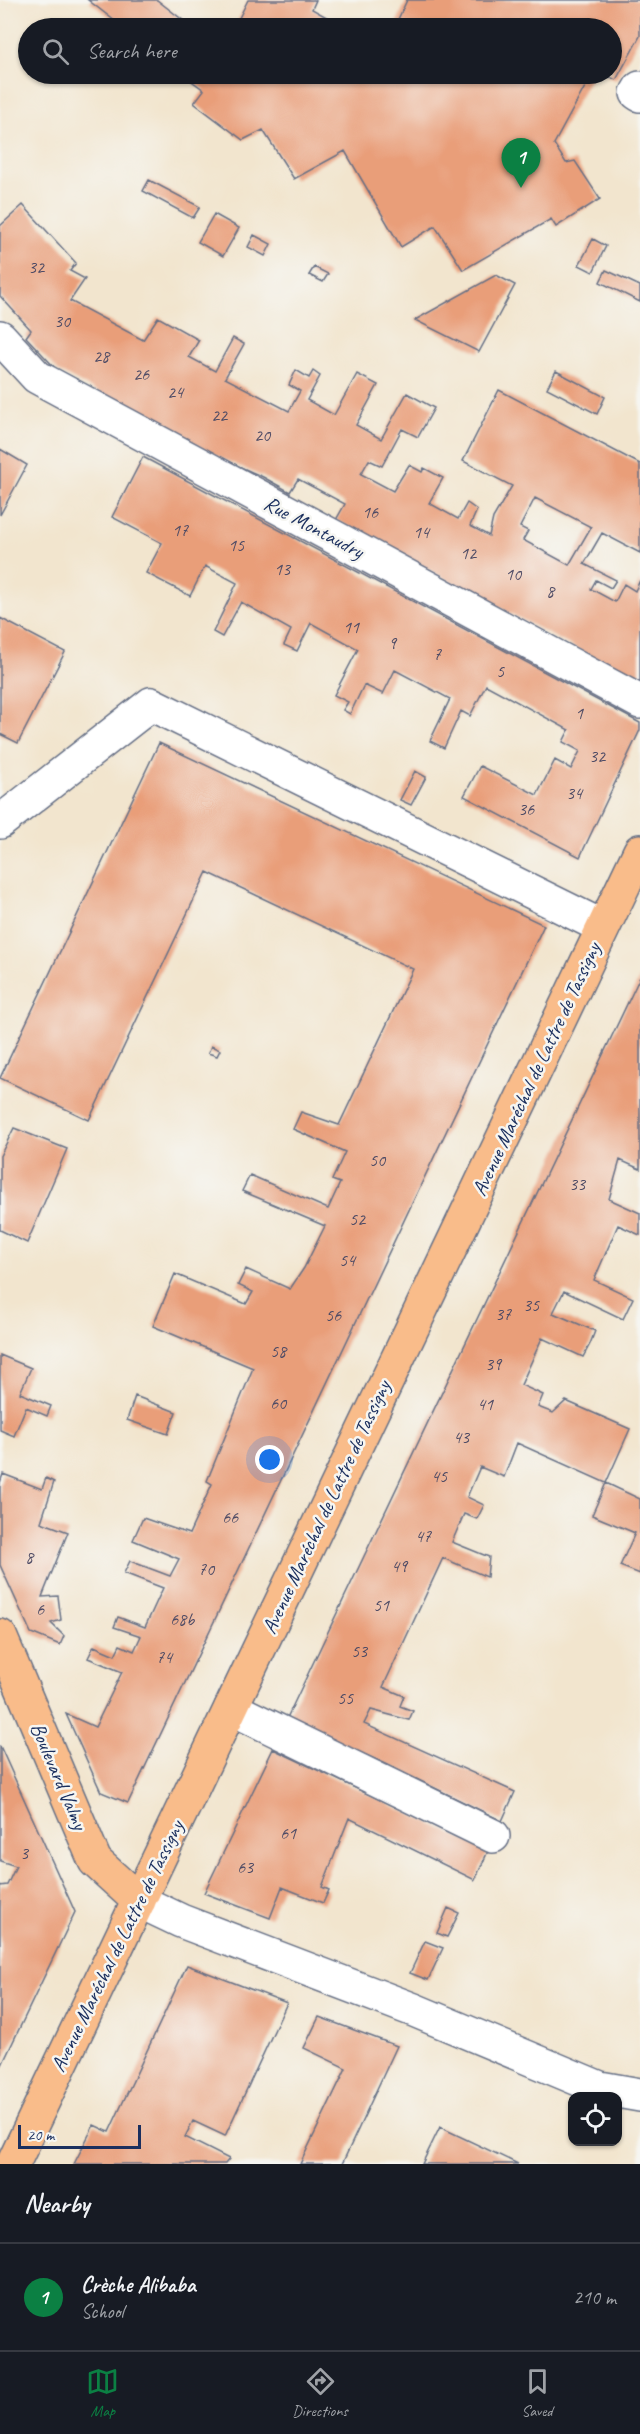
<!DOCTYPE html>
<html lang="en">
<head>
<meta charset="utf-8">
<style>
	:root { --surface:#171b24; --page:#242831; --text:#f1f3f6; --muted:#9ea1a6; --line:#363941; --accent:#0b8043 }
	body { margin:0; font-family:Caveat,sans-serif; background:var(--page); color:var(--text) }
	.controls { position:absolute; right:18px; bottom:18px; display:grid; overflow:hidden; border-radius:12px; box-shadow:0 2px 4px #0004 }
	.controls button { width:54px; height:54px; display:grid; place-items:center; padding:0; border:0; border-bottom:2px solid var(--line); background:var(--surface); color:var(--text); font:30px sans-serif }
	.scale { position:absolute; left:18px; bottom:15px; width:123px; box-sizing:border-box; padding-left:6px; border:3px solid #1b2f5e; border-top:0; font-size:16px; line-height:21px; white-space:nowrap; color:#1b2f5e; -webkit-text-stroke:4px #f6f6f2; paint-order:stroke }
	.you { position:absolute; left:270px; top:1460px; width:21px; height:21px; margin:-15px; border:4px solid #fff; border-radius:50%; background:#1a73e8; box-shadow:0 0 0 9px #1a73e833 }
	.badge { display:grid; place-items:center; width:39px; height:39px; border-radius:50%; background:var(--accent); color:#fff; font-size:20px; font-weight:700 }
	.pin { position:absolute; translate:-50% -50px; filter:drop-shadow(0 2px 3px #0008) }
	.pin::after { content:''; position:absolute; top:32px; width:21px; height:18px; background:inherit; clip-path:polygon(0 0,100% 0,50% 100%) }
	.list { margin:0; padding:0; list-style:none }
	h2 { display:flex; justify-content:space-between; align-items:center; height:78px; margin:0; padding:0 24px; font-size:26px }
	h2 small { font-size:20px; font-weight:400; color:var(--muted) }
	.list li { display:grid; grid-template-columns:39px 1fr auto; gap:18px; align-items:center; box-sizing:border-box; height:108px; padding:0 24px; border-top:2px solid var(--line) }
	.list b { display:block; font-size:22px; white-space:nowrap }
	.list p { margin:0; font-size:20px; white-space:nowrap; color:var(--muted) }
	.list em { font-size:20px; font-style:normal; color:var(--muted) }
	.icon { flex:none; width:33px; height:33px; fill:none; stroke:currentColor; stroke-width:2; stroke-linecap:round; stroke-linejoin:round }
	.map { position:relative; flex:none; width:640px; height:2164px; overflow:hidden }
	.search { position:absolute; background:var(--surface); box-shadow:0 2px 4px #0004; left:18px; right:18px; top:18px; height:66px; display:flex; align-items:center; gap:15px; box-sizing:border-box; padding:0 21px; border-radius:33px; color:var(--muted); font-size:22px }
	.sheet { height:186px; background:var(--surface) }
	nav { display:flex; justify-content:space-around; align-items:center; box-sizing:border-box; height:84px; border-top:2px solid var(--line); background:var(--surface); font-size:16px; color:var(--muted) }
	nav a { display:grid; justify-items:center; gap:3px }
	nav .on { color:var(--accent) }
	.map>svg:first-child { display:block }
	.building { fill:#e99e79; fill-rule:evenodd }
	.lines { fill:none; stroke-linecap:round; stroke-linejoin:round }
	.minor-casing { stroke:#666f85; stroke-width:36 }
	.major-casing { stroke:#666f85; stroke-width:36 }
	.minor { stroke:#fff; stroke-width:33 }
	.major { stroke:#f9bc8a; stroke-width:33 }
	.labels { text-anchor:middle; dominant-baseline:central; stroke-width:5; stroke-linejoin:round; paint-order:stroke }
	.number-label { font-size:18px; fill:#4e4b65 }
	.street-label { font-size:21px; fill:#1b2f5e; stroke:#f6f6f2 }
</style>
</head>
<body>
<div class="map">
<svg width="640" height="2164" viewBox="0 0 640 2164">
	<rect width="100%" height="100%" fill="#f6f6f2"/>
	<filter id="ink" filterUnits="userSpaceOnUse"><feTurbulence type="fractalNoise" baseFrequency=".0167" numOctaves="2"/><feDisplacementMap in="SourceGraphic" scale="12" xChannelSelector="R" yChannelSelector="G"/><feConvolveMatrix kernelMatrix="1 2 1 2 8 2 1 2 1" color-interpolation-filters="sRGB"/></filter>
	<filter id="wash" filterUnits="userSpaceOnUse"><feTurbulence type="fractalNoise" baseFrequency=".008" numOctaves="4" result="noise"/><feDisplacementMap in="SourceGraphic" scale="24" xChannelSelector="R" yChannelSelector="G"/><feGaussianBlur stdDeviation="1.35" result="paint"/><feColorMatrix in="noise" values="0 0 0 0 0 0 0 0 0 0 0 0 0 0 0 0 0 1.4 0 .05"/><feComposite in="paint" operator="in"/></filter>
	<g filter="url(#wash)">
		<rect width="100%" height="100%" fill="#f2e5ce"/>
		<g id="blocks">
			<path class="building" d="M88,0h69l36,28h-69z
				M248,0h68l-4,9 34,19h-112z
				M407,0h233v36l-24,44 -13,-6h9v-46h-218z
				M182,74h410l-38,70 12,19 9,-2 25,38 -44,28 -5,-8 -88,51 -28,-44 -34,21 -56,-96 -51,28 -31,-49 -20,10 -49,-37 10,-13z
				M149,180l51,27 -7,11 -50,-27z
				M23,205l53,58 -6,8 15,8 -15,22 73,39 15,-23 41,23 -10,17 26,14 18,-33 11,6 -19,34 64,33 11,-20 -11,-6 7,-15 13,8 4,-7 7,5 -13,24 27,15 23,-41 21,11 -22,40 25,14 26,-46 27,15 -16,29 -16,-8 -20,37 -13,-6 -8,14 32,17 16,-26 13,7 2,-4 19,10 -14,25 29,16 9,-16 10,7 -7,16 19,10 4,-18 19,-32 -49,-25 36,-71 141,74v89l-38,-20 -18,31 32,16 -5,8 -15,-8 -5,9 24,13 9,-18 11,7 5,-11v103l-304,-163 9,-16 -47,-25 -8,13 -27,-15 -40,-18 -165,-88 -32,-34 5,-7 -31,-34v-70zM535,498l56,29 -22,38 -46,-25 5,-9 -8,-4z
				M214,214l25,14 -16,28 -25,-14z
				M254,235l17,9 -6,12 -17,-9z
				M593,239l13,7 -13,26 -14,-7z
				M314,267l14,7 -5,8 -14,-7z
				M606,270l34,16v16l-40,-20z
				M496,275l19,10 -36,67 -64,-32z
				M556,371l49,26 -8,17 -50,-26z
				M0,449l27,16 -27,50z
				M143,457l497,266v7l-60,127 -116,-61 16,-30 57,29 18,-35 16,9 9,-18 -17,-9 6,-12 -83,-45 -16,31 -9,-5 -17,37 -14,-7 20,-42 -55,-29 -12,24 -19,-9 -14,29 -7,-4 5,-8 -14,-7 24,-46 -47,-26 -14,28 -13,-6 7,-15 -50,-28 -19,35 -9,-5 24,-49 -32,-17 -15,30 -44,-23 16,-30 -50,-26z
				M0,618l65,34 -47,91 -18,-9z
				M159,743l385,182 -416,878 -27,-11 -35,-78 29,13 27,-55 -34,-14 6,-12 21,9 5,-10 14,6 7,-15 -27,-9 4,-10 27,10 18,-39 -39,-15 6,-12 40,15 9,-17 -46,-19 10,-22 46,16 23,-50 -5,-3 46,-113 -100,-42 22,-52 71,30 7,-12 -15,-7 8,-16 44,20 14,-21 21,-42 -83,-35 8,-16 78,34 12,-26 -8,-3 13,-28 -52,-23 8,-17 38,13 74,-156 -206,-97 -118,248 -89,-42z
				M415,771l11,6 -15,28 -11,-5z
				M640,977v192l-20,-9 -11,39 31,14v22l-22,-10 -24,55 39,18 -10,21 -59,-28 -11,22 42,18 -5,13 -7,13 -41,-19 -21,47 22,10 -5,12 15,6 13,-12 64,28 -24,54 -89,-40 -13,34 -24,-10 -13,30 17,8 -7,14 -13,-5 -12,28 37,15 -2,20 -44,-19 -60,129 21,9 -4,10 13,5 -4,9 -38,-10 -7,14 151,68 -13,29 -116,-57 -100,-44z
				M211,1046l9,4 -3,6 -9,-3z
				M14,1128l53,21 -40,94 -27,-13v-74z
				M0,1355l31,13 -11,25 31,13 -4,10 -21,-9 -12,29 -14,-6z
				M135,1396l41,16 -8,22 -41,-14z
				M3,1474l39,15 4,-11 8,4 -13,40 27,10 -26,65 16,-1 3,24 -10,3 13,13 -4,9 -29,-12 -31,-68v-82z
				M606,1483l34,16v75l-20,-8 15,-33 -43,-18z
				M0,1746l75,166 -75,157v-183l7,-1 9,-19 -16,-5z
				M273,1749l215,102 -13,29 -126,-62 -27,69 7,3 -6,13 -41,-16 -12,31 -66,-25z
				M448,1908l11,5 -12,24 -10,-4z
				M425,1941l18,7 -15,32 -18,-7z
				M187,1965l100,38 -62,133 -32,-15 -8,16 44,22 -4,5h-151l20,-39 15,7z
				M319,2017l78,29 -55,118h-42l46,-96 -42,-20z
				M440,2127l78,37h-96z"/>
		</g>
	</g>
	<g filter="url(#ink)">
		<use href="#blocks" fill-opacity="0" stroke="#666f85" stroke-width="1.5"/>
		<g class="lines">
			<g class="minor-casing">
				<path id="minor" d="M640,88l-3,5 3,2
					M0,337l37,40 603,325
					M0,822l151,-118 452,223
					M231,1708l262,128
					M139,1901l42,20 233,89 186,78 40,7"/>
			</g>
			<g class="major-casing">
				<path id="major" d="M0,1636l95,225 44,40
					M13,2164l627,-1313"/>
			</g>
			<use href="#minor" class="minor"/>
			<use href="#major" class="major"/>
		</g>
	</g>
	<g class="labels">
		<g class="number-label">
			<text x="36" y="267">32</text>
			<text x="62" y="321">30</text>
			<text x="101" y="356">28</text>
			<text x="141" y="374">26</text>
			<text x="175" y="392">24</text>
			<text x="219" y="415">22</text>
			<text x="262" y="435">20</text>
			<text x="370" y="512">16</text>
			<text x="180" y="530">17</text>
			<text x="421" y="532">14</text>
			<text x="236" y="545">15</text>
			<text x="468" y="553">12</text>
			<text x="282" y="569">13</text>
			<text x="513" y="574">10</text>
			<text x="550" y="591">8</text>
			<text x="351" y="627">11</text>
			<text x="392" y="643">9</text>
			<text x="437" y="654">7</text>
			<text x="500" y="671">5</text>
			<text x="579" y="713">1</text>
			<text x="597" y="756">32</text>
			<text x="574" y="793">34</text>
			<text x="526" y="809">36</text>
			<text x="377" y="1160">50</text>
			<text x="577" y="1184">33</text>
			<text x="357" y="1219">52</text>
			<text x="347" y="1260">54</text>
			<text x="531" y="1305">35</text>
			<text x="503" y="1314">37</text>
			<text x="333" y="1315">56</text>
			<text x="278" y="1351">58</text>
			<text x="493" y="1364">39</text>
			<text x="278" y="1403">60</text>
			<text x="485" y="1404">41</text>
			<text x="461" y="1437">43</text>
			<text x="439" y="1476">45</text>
			<text x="230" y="1517">66</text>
			<text x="423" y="1536">47</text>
			<text x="29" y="1557">8</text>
			<text x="399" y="1566">49</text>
			<text x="206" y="1569">70</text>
			<text x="381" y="1605">51</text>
			<text x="40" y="1609">6</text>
			<text x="182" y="1619">68b</text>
			<text x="359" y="1651">53</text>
			<text x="164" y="1657">74</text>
			<text x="345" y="1698">55</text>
			<text x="288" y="1833">61</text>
			<text x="24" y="1853">3</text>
			<text x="245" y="1867">63</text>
		</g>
		<g class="street-label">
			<text transform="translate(314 527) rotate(28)">Rue Montaudry</text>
			<text transform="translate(536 1069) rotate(-65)">Avenue Maréchal de Lattre de Tassigny</text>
			<text transform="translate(326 1507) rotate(-65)">Avenue Maréchal de Lattre de Tassigny</text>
			<text transform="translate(59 1776) rotate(67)">Boulevard Valmy</text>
			<text transform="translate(117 1946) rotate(-64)">Avenue Maréchal de Lattre de Tassigny</text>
		</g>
	</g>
</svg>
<div class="controls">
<button><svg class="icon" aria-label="locate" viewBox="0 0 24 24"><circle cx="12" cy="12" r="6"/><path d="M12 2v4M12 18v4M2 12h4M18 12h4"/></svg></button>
</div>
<div class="scale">20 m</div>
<div class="you"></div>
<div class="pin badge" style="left:521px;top:188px">1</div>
<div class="search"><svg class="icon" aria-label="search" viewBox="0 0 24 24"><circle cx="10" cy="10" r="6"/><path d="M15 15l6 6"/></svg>Search here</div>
</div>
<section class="sheet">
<h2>Nearby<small></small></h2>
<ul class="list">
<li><span class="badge">1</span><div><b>Crèche Alibaba</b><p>School</p></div><em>210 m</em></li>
</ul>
</section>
<nav>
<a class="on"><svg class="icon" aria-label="map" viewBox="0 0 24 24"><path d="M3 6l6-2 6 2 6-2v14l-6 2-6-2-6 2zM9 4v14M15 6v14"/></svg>Map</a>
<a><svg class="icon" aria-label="directions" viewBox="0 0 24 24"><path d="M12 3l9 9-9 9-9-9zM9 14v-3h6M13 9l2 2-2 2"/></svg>Directions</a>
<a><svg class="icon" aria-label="saved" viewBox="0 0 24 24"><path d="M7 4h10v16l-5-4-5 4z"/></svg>Saved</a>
</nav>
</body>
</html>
